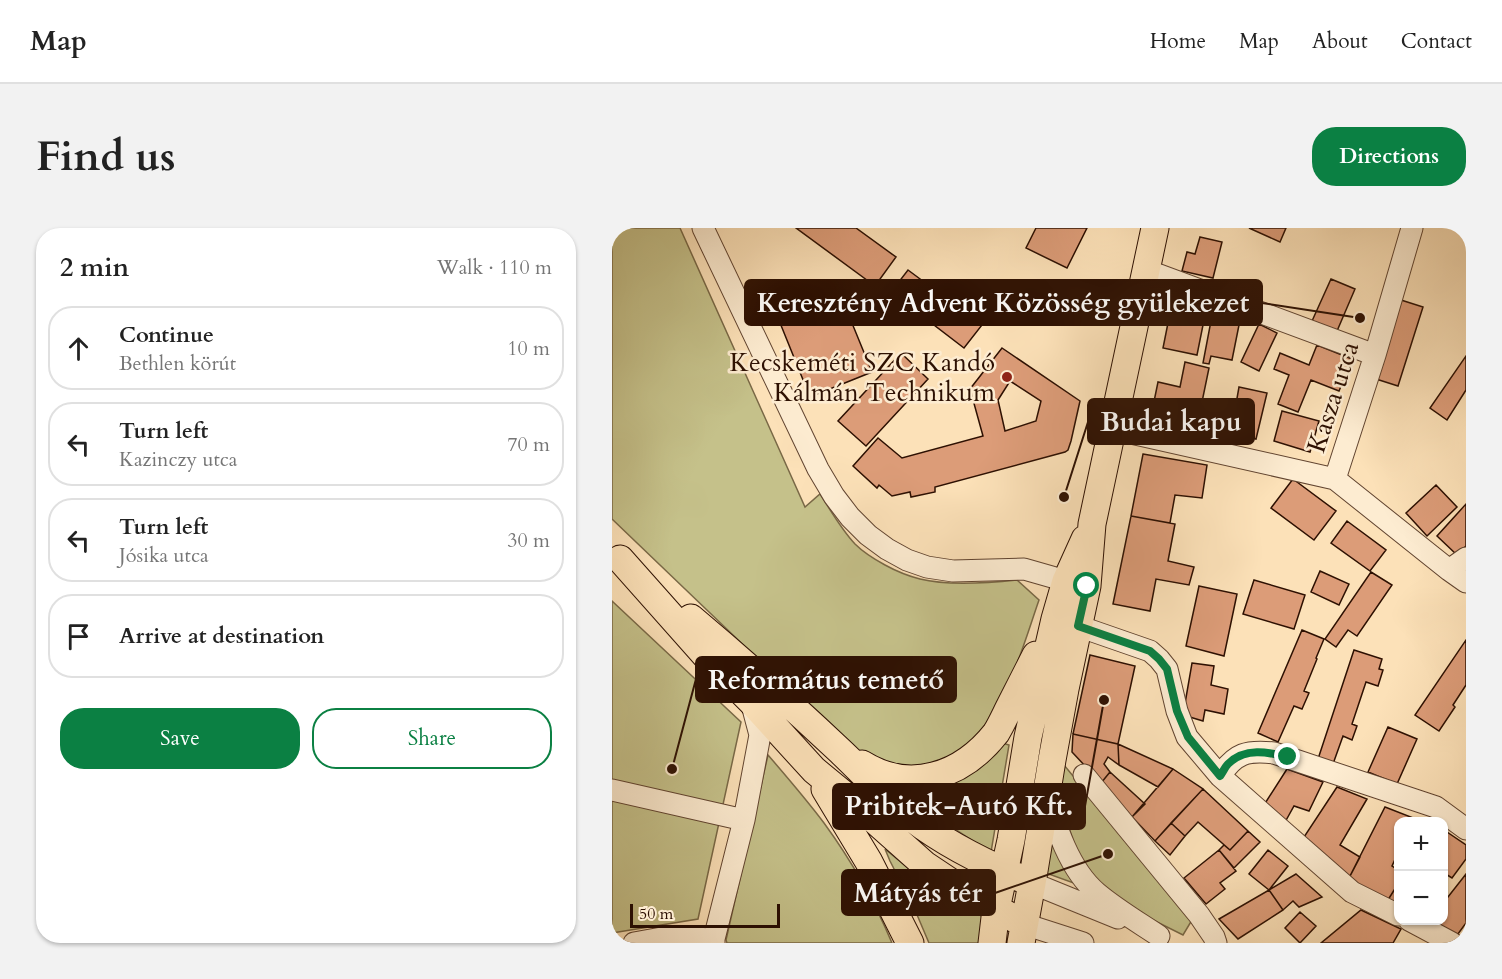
<!DOCTYPE html>
<html lang="en">
<head>
<meta charset="utf-8">
<style>
	:root { --surface:#fff; --page:#f2f2f2; --text:#222; --muted:#767676; --line:#e0e0e0; --accent:#0b8043 }
	body { margin:0; font-family:Cardo,serif; background:var(--page); color:var(--text) }
	.controls { position:absolute; right:18px; bottom:18px; display:grid; overflow:hidden; border-radius:12px; box-shadow:0 2px 4px #0004 }
	.controls button { width:54px; height:54px; display:grid; place-items:center; padding:0; border:0; border-bottom:2px solid var(--line); background:var(--surface); color:var(--text); font:30px sans-serif }
	.scale { position:absolute; left:18px; bottom:15px; width:150px; box-sizing:border-box; padding-left:6px; border:3px solid #2d1002; border-top:0; font-size:16px; line-height:21px; white-space:nowrap; color:#2d1002; -webkit-text-stroke:4px #fdecd1; paint-order:stroke }
	.stop { position:absolute; width:18px; height:18px; margin:-14px; border:4px solid #0b8043; border-radius:50%; background:#fff }
	.stop.end { background:#0b8043; border-color:#fff; box-shadow:0 2px 6px #0008 }
	.list { margin:0; padding:0; list-style:none }
	h2 { display:flex; justify-content:space-between; align-items:center; height:78px; margin:0; padding:0 24px; font-size:26px }
	h2 small { font-size:20px; font-weight:400; color:var(--muted) }
	.list li { display:grid; grid-template-columns:39px 1fr auto; gap:18px; align-items:center; box-sizing:border-box; height:84px; margin:0 12px 12px; padding:0 12px; border:2px solid var(--line); border-radius:24px }
	.list b { display:block; font-size:22px; white-space:nowrap }
	.list p { margin:0; font-size:20px; white-space:nowrap; color:var(--muted) }
	.list em { font-size:20px; font-style:normal; color:var(--muted) }
	.actions { display:flex; gap:12px; padding:18px 24px }
	.actions a { flex:1; padding:14px 0; border:2px solid var(--accent); border-radius:24px; text-align:center; font-size:21px; color:var(--accent) }
	.actions .main { background:var(--accent); color:#fff }
	.icon { flex:none; width:33px; height:33px; fill:none; stroke:currentColor; stroke-width:2; stroke-linecap:round; stroke-linejoin:round }
	.map { position:relative; flex:none; width:854px; height:715px; overflow:hidden; border-radius:24px }
	header { display:flex; align-items:center; gap:36px; box-sizing:border-box; height:84px; padding:0 30px; background:var(--surface); border-bottom:2px solid var(--line) }
	header strong { font-size:28px }
	nav { display:flex; gap:33px; margin-inline-start:auto; font-size:21px }
	.intro { display:flex; align-items:center; justify-content:space-between; box-sizing:border-box; height:144px; padding:0 36px }
	h1 { margin:0; font-size:42px }
	.button { padding:15px 27px; border-radius:24px; background:var(--accent); color:#fff; font-size:21px; font-weight:700 }
	main { display:flex; gap:36px; padding:0 36px }
	aside { flex:1; background:var(--surface); border-radius:24px; box-shadow:0 2px 4px #0004 }
	.map>svg:first-child { display:block }
	.green { fill:#c5c18a; stroke:#796846; stroke-width:1.5 }
	.building { fill:#dc9c78; stroke:#2d1002; stroke-width:1.5; fill-rule:evenodd }
	.lines { fill:none; stroke-linecap:round; stroke-linejoin:round }
	.minor-casing { stroke:#614430; stroke-width:23 }
	.major-casing { stroke:#2d1002; stroke-width:29 }
	.minor { stroke:#fdecd1; stroke-width:21 }
	.major { stroke:#fce1b8; stroke-width:27 }
	.route { stroke:#0b8043; stroke-width:8 }
	.poi-dot { fill:#8f2418; stroke:#fdecd1; stroke-width:2 }
	.labels { text-anchor:middle; dominant-baseline:central; stroke-width:5; stroke-linejoin:round; paint-order:stroke }
	.poi-label { font-size:26px; fill:#2d1002; stroke:#fdecd1; text-anchor:end }
	.street-label { font-size:26px; fill:#2d1002; stroke:#fdecd1 }
	.leader { fill:none; stroke:#2d1002; stroke-width:2 }
	.callout-dot { fill:#2d1002; stroke:#fdecd1; stroke-width:2 }
	.callout { fill:#2d1002; stroke:#2d1002; stroke-width:2 }
	.callout-label { font-size:27px; text-anchor:middle; font-weight:bold; fill:#fff }
</style>
</head>
<body>
<header>
<strong>Map</strong>
<nav><a>Home</a><a>Map</a><a>About</a><a>Contact</a></nav>
</header>
<div class="intro"><h1>Find us</h1><a class="button">Directions</a></div>
<main>
<aside>
<h2>2 min<small>Walk · 110 m</small></h2>
<ul class="list">
<li><svg class="icon" aria-label="ahead" viewBox="0 0 24 24"><path d="M12 20V5M6 11l6-6 6 6"/></svg><div><b>Continue</b><p>Bethlen körút</p></div><em>10 m</em></li>
<li><svg class="icon" aria-label="left" viewBox="0 0 24 24"><path d="M17 20v-9H6M10 6l-5 5 5 5"/></svg><div><b>Turn left</b><p>Kazinczy utca</p></div><em>70 m</em></li>
<li><svg class="icon" aria-label="left" viewBox="0 0 24 24"><path d="M17 20v-9H6M10 6l-5 5 5 5"/></svg><div><b>Turn left</b><p>Jósika utca</p></div><em>30 m</em></li>
<li><svg class="icon" aria-label="arrive" viewBox="0 0 24 24"><path d="M6 21V4h12l-3 4 3 4H6"/></svg><div><b>Arrive at destination</b></div></li>
</ul>
<div class="actions"><a class="main">Save</a><a>Share</a></div>
</aside>
<div class="map">
<svg width="854" height="715" viewBox="0 0 854 715">
	<rect width="100%" height="100%" fill="#fce1b8"/>
	<filter id="stains"><feTurbulence type="fractalNoise" baseFrequency=".00333" numOctaves="4"/><feColorMatrix values="0 0 0 0 .2 0 0 0 0 .09 0 0 0 0 .02 0 0 0 .5 -.17"/></filter>
	<radialGradient id="worn" r=".72"><stop offset=".6" stop-color="#630" stop-opacity="0"/><stop offset="1" stop-color="#630" stop-opacity=".3"/></radialGradient>
	<path class="green" d="M0,0h68l125,279 15,-13c11,17 21,35 35,50 9,9 19,15 30,21 11,6 23,11 35,14 28,7 68,4 97,1l22,20c-20,57 -45,158 -117,166 -23,2 -46,-7 -67,-14l-243,-233z
		M0,373l129,121 -43,197 -86,14z
		M387,514l10,3 -18,107c-34,-20 -65,-43 -96,-67z
		M156,527c19,22 38,44 56,68 27,37 50,77 68,120h-165l-1,-3z
		M447,531l133,161 -9,15 -50,-25 -36,-30 -13,-17 -10,-19 -15,-47z
		M438,602l29,55 -33,-12z
		M273,621l35,29 26,17 40,21 -3,27h-54l-14,-33 -25,-49z"/>
	<path class="building" d="M184,0h60l40,29 -21,29z
		M424,0h51l-20,40 -41,-20z
		M637,0h37l-6,14z
		M588,9l22,5 -9,36 -31,-7 5,-19 8,2z
		M296,42l74,55 -18,23 -73,-56z
		M719,51l24,10 -18,42 -25,-10z
		M224,56l36,88 -62,25 -36,-89z
		M562,65l34,7 -11,55 -34,-7z
		M789,72l22,7 -25,79 -22,-7z
		M602,77l28,5 -10,50 -21,-4 -2,8 -6,-1z
		M647,96l18,9 -18,38 -18,-9z
		M705,117l35,14 -13,32 -28,-11 -13,32 -20,-8 11,-29 -15,-6 6,-16 29,12z
		M390,120l78,53 -9,40 -3,9 -3,2 -130,35v5l-24,5 -1,-5 -18,4 -13,-11 -2,3 -24,-22 25,-28 24,20 81,-22 -13,-47zM398,153l31,20 -5,20 -31,10 -7,-31z
		M289,125l27,26 -62,67 -28,-25z
		M854,128v34l-19,30 -17,-12z
		M573,134l24,6 -13,63 -46,-10 8,-39 22,5z
		M627,159l28,6 -11,46 -33,-7 6,-30 7,2z
		M670,183l37,10 -9,31 -36,-11z
		M531,226l64,11 -5,33 -27,-3 -5,28 -39,-7z
		M681,251l43,32 -22,29 -43,-32z
		M824,257l21,22 -30,29 -21,-23z
		M854,276v42l-9,9 -20,-19z
		M519,288l44,8 -7,37 26,6 -5,18 -33,-6 -6,32 -37,-7z
		M735,293l39,29 -16,21 -39,-28z
		M708,343l29,13 -10,21 -28,-13z
		M759,344l21,13 -35,51 -9,-6 -12,17 -11,-8z
		M642,352l51,15 -11,34 -51,-15z
		M587,358l38,8 -13,62 -38,-10z
		M690,402l22,9 -8,19 1,1 -13,32 5,2 -7,16 -8,-3 -16,36 -20,-9z
		M854,412v45l-13,20 2,2 -16,24 -24,-16z
		M742,422l28,9 -3,10 4,1 -5,16 -12,-4 -14,42 5,2 -5,14 -9,-4 -10,28 -15,-5z
		M478,427l45,11 -17,78 -45,-10z
		M580,435l22,3 -3,19 17,4 -4,25 -19,-4 -2,11 -20,-6z
		M776,499l29,12 -20,45 -29,-12z
		M461,506l45,10 1,21 -11,-8 -4,7 6,8 -9,11 -29,-31z
		M506,516l55,25 -15,18 -39,-22z
		M561,541l30,20 -48,52 -23,-24z
		M675,541l36,13 -14,29 -15,-5 -10,18 -22,-16z
		M498,544l35,32 -13,13 -31,-34z
		M725,559l30,12 -27,46 20,12 -11,21 -47,-38z
		M591,561l45,42 -18,19 -32,-28 -13,14 -14,-13z
		M773,579l31,12 -2,3h-16v31l-6,13 6,4v14l-12,19 -37,-25z
		M559,595l14,13 -15,19 -15,-14z
		M832,602l22,15v14l-14,19 -8,-5z
		M636,603l12,11 -26,26 -15,-18 5,-5 6,5z
		M607,622l17,21 -16,12 5,6 -19,15 -22,-26z
		M656,622l20,16 -19,24 -20,-16z
		M684,646l26,23 -23,10 -6,-6 -10,9 -14,-20z
		M854,646v49l-11,15 -26,-18h15v-18z
		M786,656v25l-12,-6z
		M657,662l14,20 -45,29 -19,-20z
		M749,682l40,19 -8,14h-72z
		M688,684l16,14 -16,17 -15,-15z"/>
	<g class="lines">
		<g class="minor-casing">
			<path id="minor" d="M91,0l115,241 16,27 16,21 18,18 19,14 20,11 20,7 26,4 71,-2 42,12
				M534,42l229,85
				M501,201l222,50 114,91 17,12
				M723,251l40,-124 37,-127
				M837,342l17,-12
				M466,398l72,25 9,8 8,10 10,42 10,26 33,39 132,116 46,23
				M472,547l115,140 15,22 2,6
				M608,548c15,-23 27,-26 54,-23l162,54 30,22
				M0,562l132,30
				M439,564c0,32 21,80 46,101 19,16 41,29 62,43
				M420,655l86,35
				M797,692l43,23
				M412,696l59,19
				M22,715l33,-6 47,2
				M102,715v-4l30,-119 16,-85 -9,-34"/>
		</g>
		<g class="major-casing">
			<path id="major" d="M8,331l88,99 43,43 63,69 57,47 54,48 33,22 66,37
				M79,390c50,42 99,86 147,131 25,23 47,49 74,69 36,28 78,48 120,65
				M250,536c48,30 100,12 134,-31 5,-8 9,-17 13,-25 9,-18 18,-35 27,-53
				M213,561l44,73 41,81
				M380,715l4,-34 15,-69 17,-103 27,-118 11,-38 19,-42
				M409,715l11,-60 20,-123 13,-71 22,-103 5,-62 63,-296"/>
		</g>
		<use href="#minor" class="minor"/>
		<use href="#major" class="major"/>
	</g>
	<g class="lines">
		<path class="route" d="M475,358l-9,40 72,25 9,8 8,10 10,42 11,26 32,39c3,-4 5,-9 8,-12 17,-17 40,-12 60,-7"/>
	</g>
	<circle class="poi-dot" cx="395" cy="149" r="6"/>
	<g class="labels">
		<g class="poi-label">
			<text x="383" y="134">Kecskeméti SZC Kandó<tspan x="383" dy="30">Kálmán Technikum</tspan></text>
		</g>
		<g class="street-label">
			<text transform="translate(721 169) rotate(-72)">Kasza utca</text>
		</g>
	</g>
	<path class="leader" d="M748 90L650 75M452 269L476 194M60 541L84 451M492 472L473 578M496 626L383 665"/>
	<g class="callout-dot">
		<circle cx="748" cy="90" r="6"/>
		<circle cx="452" cy="269" r="6"/>
		<circle cx="60" cy="541" r="6"/>
		<circle cx="492" cy="472" r="6"/>
		<circle cx="496" cy="626" r="6"/>
	</g>
	<g class="callout">
		<rect x="133" y="52" width="517" height="45" rx="6"/>
		<rect x="476" y="171" width="166" height="45" rx="6"/>
		<rect x="84" y="429" width="260" height="45" rx="6"/>
		<rect x="221" y="556" width="252" height="45" rx="6"/>
		<rect x="230" y="642" width="153" height="45" rx="6"/>
	</g>
	<g class="callout-label">
		<text x="391" y="84">Keresztény Advent Közösség gyülekezet</text>
		<text x="559" y="203">Budai kapu</text>
		<text x="214" y="461">Református temető</text>
		<text x="347" y="587">Pribitek-Autó Kft.</text>
		<text x="306" y="674">Mátyás tér</text>
	</g>
	<rect width="100%" height="100%" filter="url(#stains)"/>
	<rect width="100%" height="100%" fill="url(#worn)"/>
</svg>
<div class="controls">
<button>+</button>
<button>−</button>
</div>
<div class="scale">50 m</div>
<div class="stop" style="left:475px;top:358px"></div>
<div class="stop end" style="left:676px;top:529px"></div>
</div>
</main>
</body>
</html>
